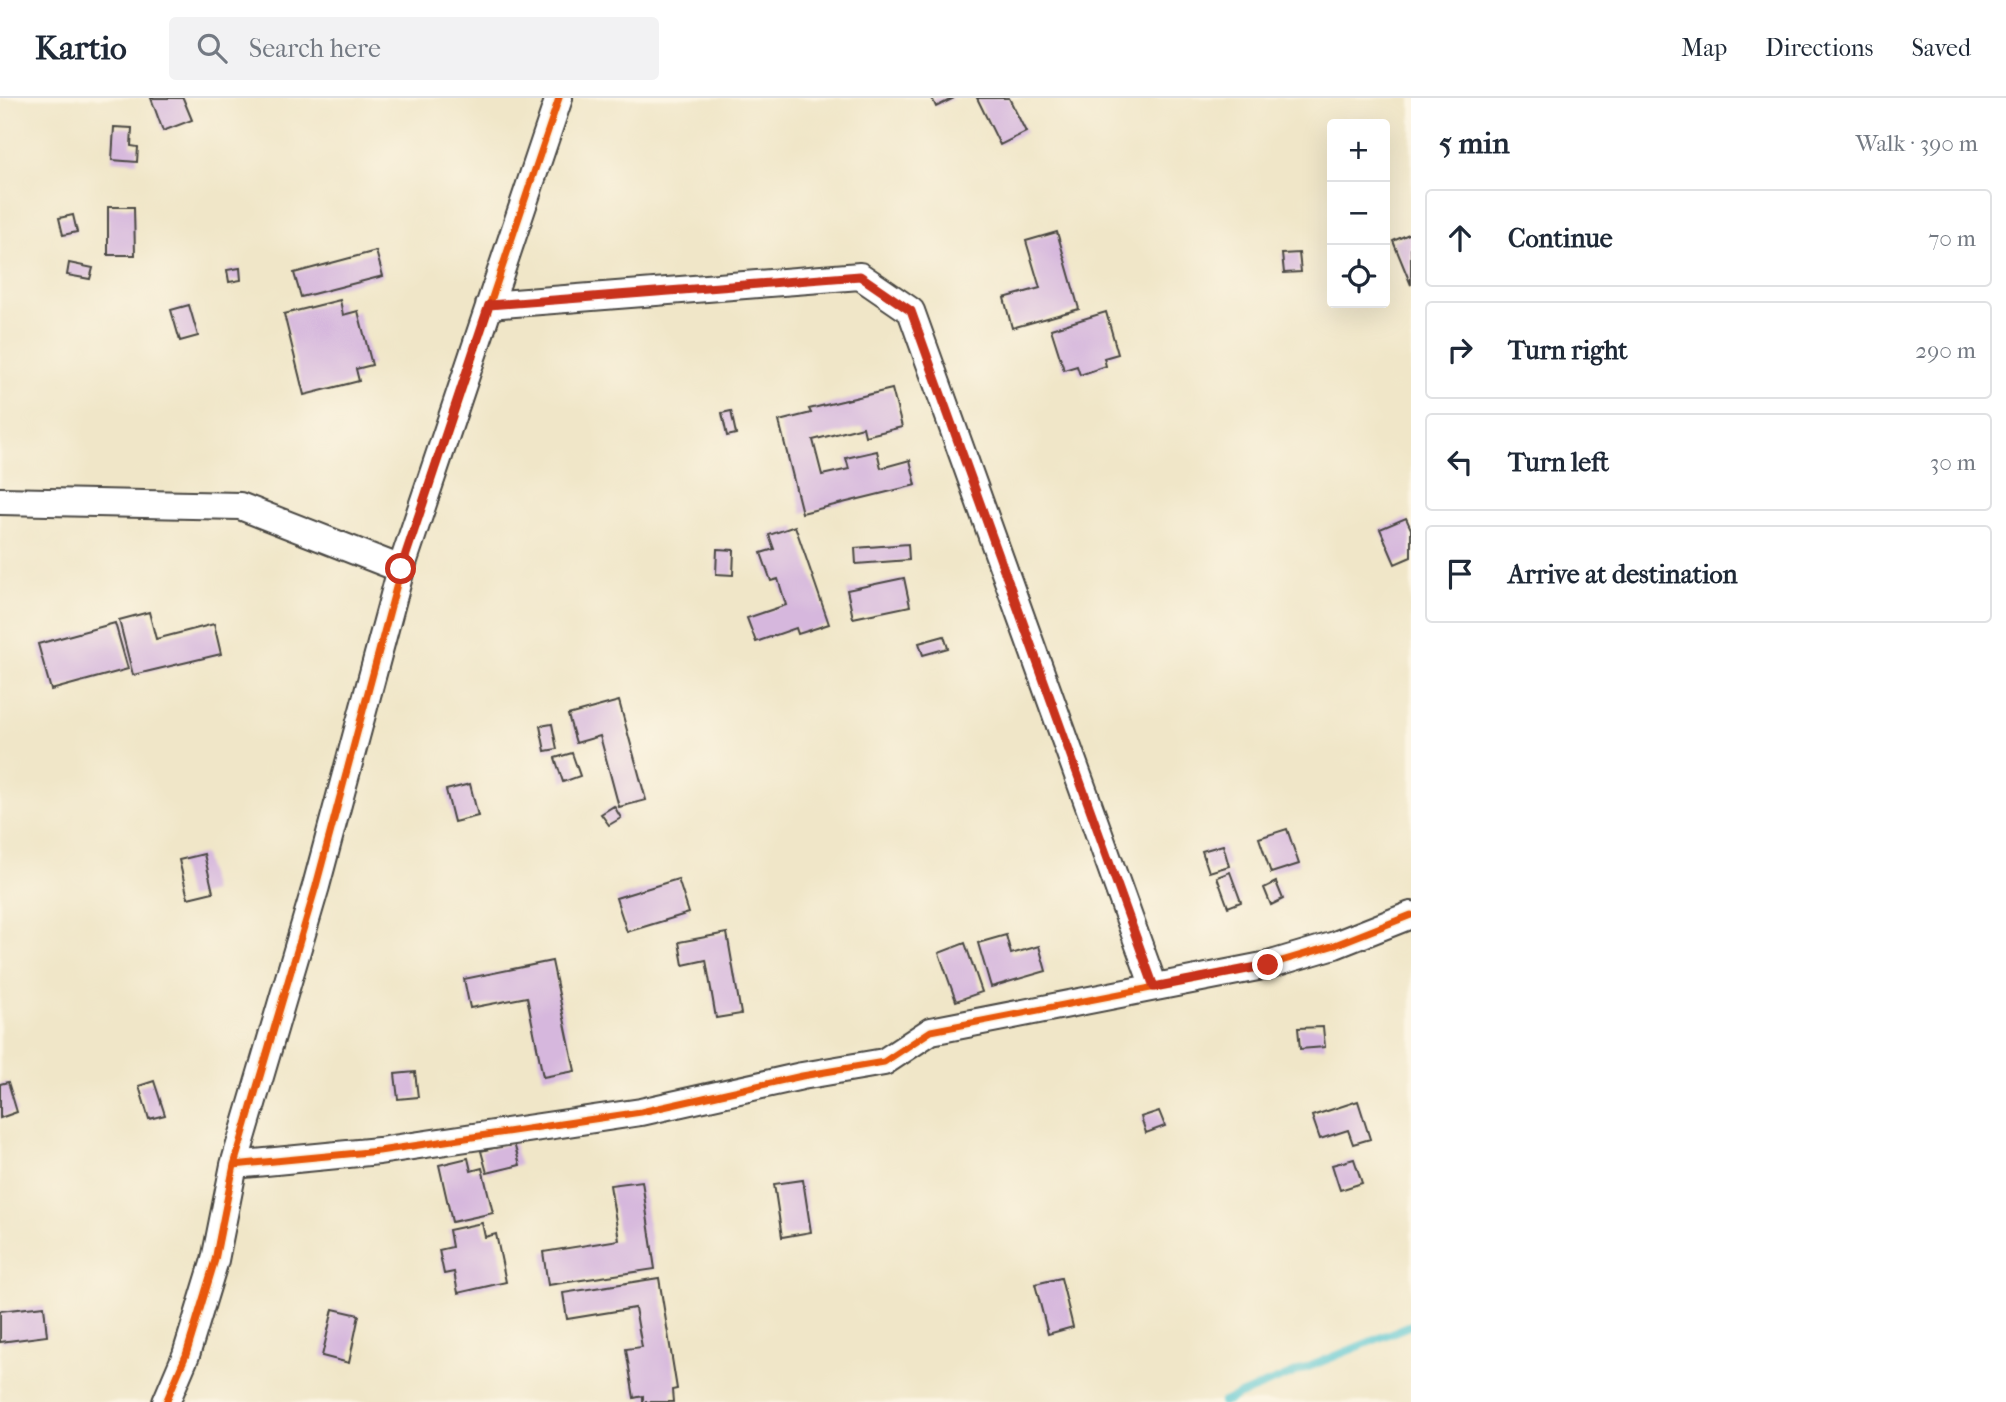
<!DOCTYPE html>
<html lang="en">
<head>
<meta charset="utf-8">
<style>
	:root { --surface:#fff; --page:#f2f2f3; --text:#1f2937; --muted:#747a83; --line:#e0e1e3 }
	body { margin:0; font-family:"IM FELL French Canon",serif; background:var(--page); color:var(--text) }
	.controls { position:absolute; right:21px; top:21px; display:grid; overflow:hidden; border-radius:7px; box-shadow:0 7px 28px #0002 }
	.controls button { width:63px; height:63px; display:grid; place-items:center; padding:0; border:0; border-bottom:2px solid var(--line); background:var(--surface); color:var(--text); font:35px sans-serif }
	.stop { position:absolute; width:21px; height:21px; margin:-16px; border:5px solid #c8321e; border-radius:50%; background:#fff }
	.stop.end { background:#c8321e; border-color:#fff; box-shadow:0 2px 7px #0008 }
	.list { margin:0; padding:0; list-style:none }
	h2 { display:flex; justify-content:space-between; align-items:center; height:91px; margin:0; padding:0 28px; font-size:30px }
	h2 small { font-size:23px; font-weight:400; color:var(--muted) }
	.list li { display:grid; grid-template-columns:46px 1fr auto; gap:21px; align-items:center; box-sizing:border-box; height:98px; margin:0 14px 14px; padding:0 14px; border:2px solid var(--line); border-radius:7px }
	.list b { display:block; font-size:26px; white-space:nowrap }
	.list em { font-size:23px; font-style:normal; color:var(--muted) }
	.icon { flex:none; width:38px; height:38px; fill:none; stroke:currentColor; stroke-width:2; stroke-linecap:round; stroke-linejoin:round }
	.map { position:relative; flex:none; width:1411px; height:1304px; overflow:hidden }
	header { display:flex; align-items:center; gap:42px; box-sizing:border-box; height:98px; padding:0 35px; background:var(--surface); border-bottom:2px solid var(--line) }
	header strong { font-size:33px }
	nav { display:flex; gap:38px; margin-inline-start:auto; font-size:24px }
	.search { width:490px; height:63px; background:var(--page); display:flex; align-items:center; gap:18px; box-sizing:border-box; padding:0 24px; border-radius:7px; color:var(--muted); font-size:26px }
	main { display:flex }
	aside { flex:1; background:var(--surface) }
	.map>svg:first-child { display:block }
	.lines { fill:none; stroke-linecap:round; stroke-linejoin:round }
	.stream { stroke:#59c6d1; stroke-width:8 }
	.building { fill:#d6b7dd }
	.minor-casing { stroke:#494743; stroke-width:30 }
	.minor { stroke:#fff; stroke-width:26 }
	.cycleway-casing { stroke:#fcf5e5; stroke-width:11 }
	.cycleway { stroke:#e8590c; stroke-width:7 }
	.route { stroke:#c8321e; stroke-width:9 }
</style>
</head>
<body>
<header>
<strong>Kartio</strong>
<div class="search"><svg class="icon" aria-label="search" viewBox="0 0 24 24"><circle cx="10" cy="10" r="6"/><path d="M15 15l6 6"/></svg>Search here</div>
<nav><a>Map</a><a>Directions</a><a>Saved</a></nav>
</header>
<main>
<div class="map">
<svg width="1411" height="1304" viewBox="0 0 1411 1304">
	<rect width="100%" height="100%" fill="#fcf5e5"/>
	<filter id="ink" filterUnits="userSpaceOnUse"><feTurbulence type="fractalNoise" baseFrequency=".0143" numOctaves="2"/><feDisplacementMap in="SourceGraphic" scale="14" xChannelSelector="R" yChannelSelector="G"/><feConvolveMatrix kernelMatrix="1 2 1 2 8 2 1 2 1" color-interpolation-filters="sRGB"/></filter>
	<filter id="wash" filterUnits="userSpaceOnUse"><feTurbulence type="fractalNoise" baseFrequency=".00686" numOctaves="4" result="noise"/><feDisplacementMap in="SourceGraphic" scale="28" xChannelSelector="R" yChannelSelector="G"/><feGaussianBlur stdDeviation="1.57" result="paint"/><feColorMatrix in="noise" values="0 0 0 0 0 0 0 0 0 0 0 0 0 0 0 0 0 1.4 0 .05"/><feComposite in="paint" operator="in"/></filter>
	<g filter="url(#wash)">
		<rect width="100%" height="100%" fill="#f0e6c8"/>
		<g class="lines">
			<path class="stream" d="M1223,1304l188,-77"/>
		</g>
		<g id="blocks">
			<path class="building" d="M151,0h32l9,22 -29,11z
				M932,0h22l-18,9z
				M977,0h32l17,34 -26,13z
				M114,29l18,1 -1,18 7,1 -1,15 -25,-2z
				M108,109h26l1,48h-27z
				M73,117l4,17 -14,3 -4,-17z
				M1057,134l22,77 -67,19 -8,-30 36,-10 -14,-47z
				M1411,135v52l-18,-44z
				M376,153l7,25 -82,21 -7,-24z
				M1299,155l2,19 -17,1 -2,-19z
				M69,165l24,5 -3,11 -23,-4z
				M240,170l1,12 -12,2 -2,-12z
				M340,202l3,15 15,-4 14,54 -16,4 3,12 -55,14 -20,-81z
				M189,207l9,31 -18,5 -9,-31z
				M1106,214l12,42 -14,4 2,8 -26,9 -3,-9 -13,4 -13,-41z
				M892,291l10,38 -37,9 -2,-9 -50,13 9,35 27,-6 -3,-11 31,-7 4,17 29,-8 6,25 -114,28 -23,-92 32,-8 -2,-4z
				M731,313l5,23 -9,2 -5,-23z
				M1406,420l5,11v28l-16,7 -15,-35z
				M795,428l34,98 -31,10 -2,-6 -40,14 -9,-24 39,-13 -8,-26 -7,2 -10,-28 13,-4 -5,-14z
				M908,446l1,16 -53,4 -1,-16z
				M717,451l17,1 -1,25 -17,-1z
				M904,480l6,28 -57,12 -6,-28z
				M149,514l7,27 58,-15 7,30 -88,21 -14,-55z
				M115,525l13,46 -77,21 -13,-46z
				M944,538l4,12 -25,7 -4,-12z
				M619,603l27,99 -27,7 -19,-71 -24,7 -8,-28z
				M552,626l5,25 -12,2 -5,-25z
				M572,655l8,23 -17,6 -8,-24z
				M470,686l8,32 -24,6 -8,-32z
				M614,708l7,12 -12,7 -8,-11z
				M1287,731l12,35 -28,9 -12,-35z
				M1223,747l6,21 -20,6 -7,-21z
				M204,756l9,38 -25,6 -9,-38z
				M1230,774l11,30 -13,5 -11,-30z
				M678,781l11,34 -62,19 -11,-34z
				M1276,784l7,17 -12,6 -7,-17z
				M727,835l14,81 -25,4 -10,-58 -23,5 -4,-23z
				M1006,837l5,19 28,-8 7,25 -55,16 -13,-44z
				M965,845l17,49 -26,9 -17,-48z
				M552,863l23,110 -32,6 -16,-80 -57,11 -6,-29z
				M1323,929l2,20 -25,2 -2,-21z
				M415,974l3,25 -20,2 -3,-25z
				M154,983l11,34 -16,4 -10,-33z
				M8,984l9,30 -17,6v-34z
				M1358,1003l12,38 -17,5 -5,-14 -28,9 -8,-23z
				M1159,1013l6,15 -19,7 -5,-16z
				M514,1045l6,22 -33,8 -6,-22z
				M468,1060l3,13 11,-3 11,45 -41,9 -13,-57z
				M1354,1061l8,24 -22,7 -8,-25z
				M803,1082l8,52 -29,5 -8,-53z
				M642,1083l13,88 -107,16 -5,-33 76,-12 -9,-55z
				M482,1125l3,14 11,-3 10,48 -48,11 -4,-21 -10,2 -5,-24 13,-3 -3,-17z
				M659,1180l18,111 -5,1 1,12h-30v-6l-9,2 -8,-49 16,-2 -7,-39 -68,11 -4,-26z
				M1061,1180l12,49 -25,7 -13,-50z
				M44,1208l3,30 -47,6v-31z
				M333,1211l26,6 -10,48 -27,-7z"/>
		</g>
	</g>
	<g filter="url(#ink)">
		<use href="#blocks" fill-opacity="0" stroke="#494743" stroke-width="2"/>
		<g class="lines">
			<g class="minor-casing">
				<path id="minor" d="M489,207l371,-29 51,35 243,676
					M0,403l240,5 161,63
					M234,1067l145,-14 262,-39 161,-36 82,-14 47,-31 337,-66 67,-20 76,-30
					M166,1304l20,-47 29,-95 19,-95 82,-279 85,-317 158,-471"/>
			</g>
			<use href="#minor" class="minor"/>
			<g class="cycleway-casing">
				<path id="cycleway" d="M234,1067l145,-14 262,-39 161,-36 82,-14 47,-31 337,-66 67,-20 76,-30
					M166,1304l20,-47 29,-95 19,-95 82,-279 85,-317 158,-471"/>
			</g>
			<use href="#cycleway" class="cycleway"/>
		</g>
	</g>
	<g class="lines" filter="url(#ink)">
		<path class="route" d="M401,471l88,-264 371,-29 51,35 243,676 114,-22"/>
	</g>
</svg>
<div class="controls">
<button>+</button>
<button>−</button>
<button><svg class="icon" aria-label="locate" viewBox="0 0 24 24"><circle cx="12" cy="12" r="6"/><path d="M12 2v4M12 18v4M2 12h4M18 12h4"/></svg></button>
</div>
<div class="stop" style="left:401px;top:471px"></div>
<div class="stop end" style="left:1268px;top:867px"></div>
</div>
<aside>
<h2>5 min<small>Walk · 390 m</small></h2>
<ul class="list">
<li><svg class="icon" aria-label="ahead" viewBox="0 0 24 24"><path d="M12 20V5M6 11l6-6 6 6"/></svg><div><b>Continue</b></div><em>70 m</em></li>
<li><svg class="icon" aria-label="right" viewBox="0 0 24 24"><path d="M7 20v-9h11M14 6l5 5-5 5"/></svg><div><b>Turn right</b></div><em>290 m</em></li>
<li><svg class="icon" aria-label="left" viewBox="0 0 24 24"><path d="M17 20v-9H6M10 6l-5 5 5 5"/></svg><div><b>Turn left</b></div><em>30 m</em></li>
<li><svg class="icon" aria-label="arrive" viewBox="0 0 24 24"><path d="M6 21V4h12l-3 4 3 4H6"/></svg><div><b>Arrive at destination</b></div></li>
</ul>
</aside>
</main>
</body>
</html>
